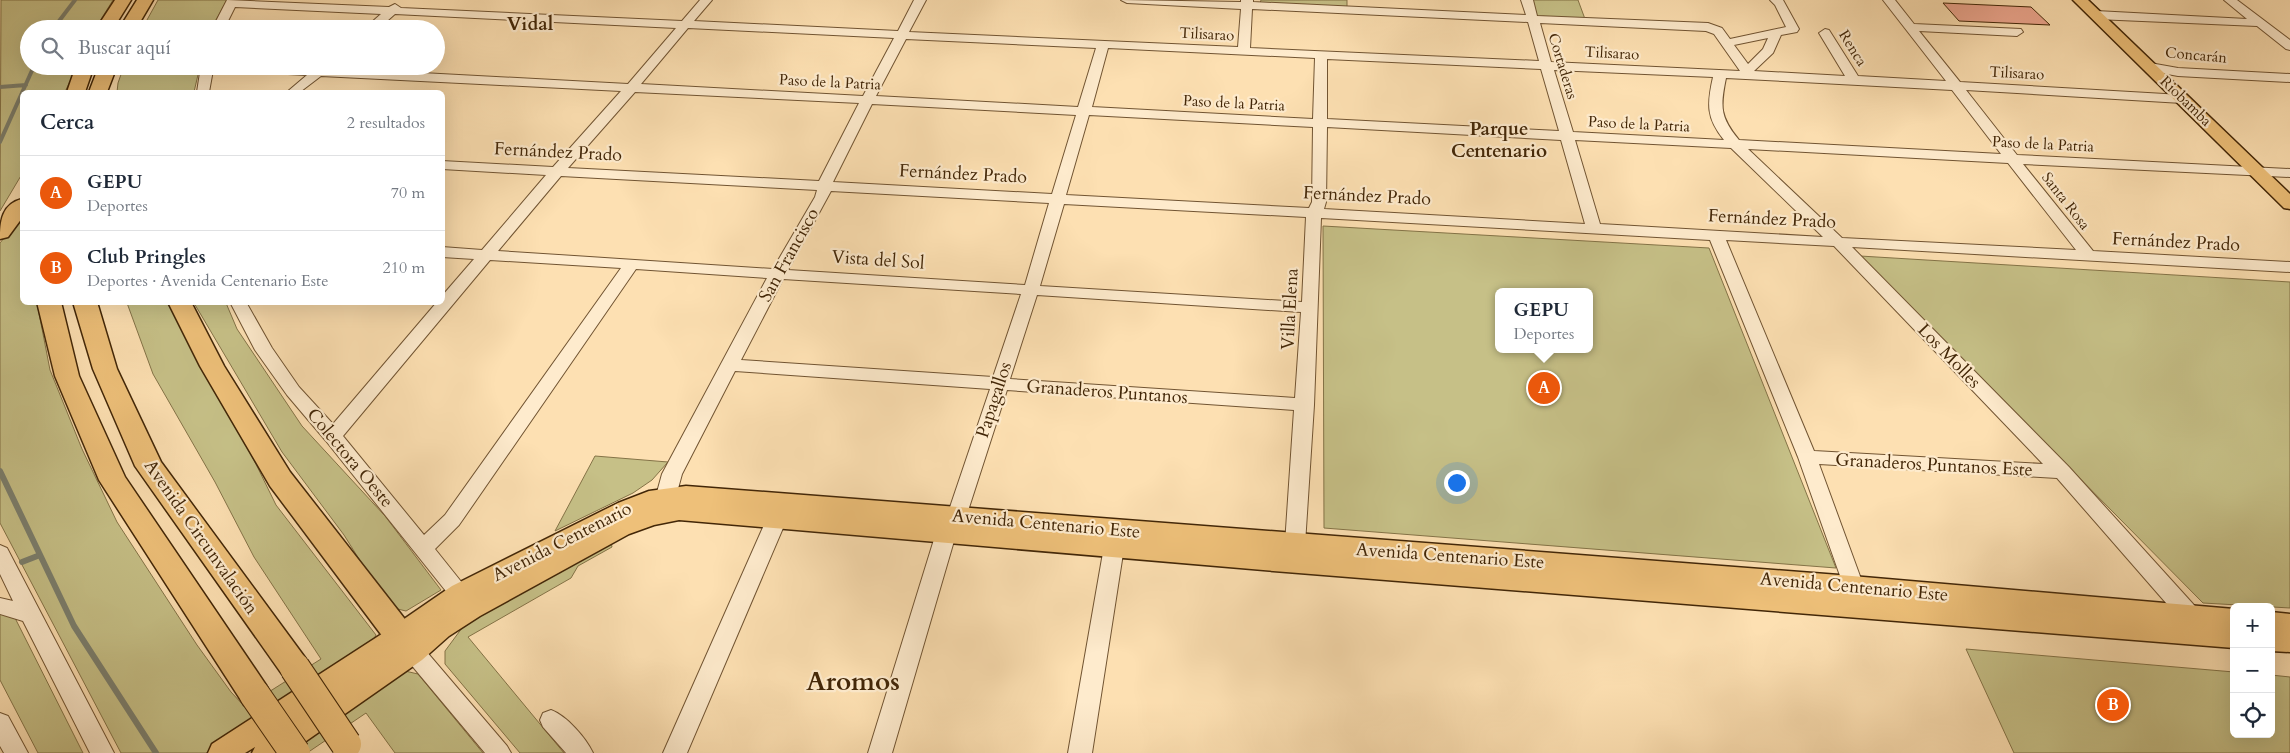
<!DOCTYPE html>
<html lang="es">
<head>
<meta charset="utf-8">
<style>
	:root { --surface:#fff; --page:#f6f6f7; --text:#1f2937; --muted:#747a83; --line:#e0e1e3; --accent:#ea580c }
	body { margin:0; font-family:Cardo,serif; background:var(--page); color:var(--text) }
	.controls { position:absolute; right:15px; bottom:15px; display:grid; overflow:hidden; border-radius:8px; box-shadow:0 5px 20px #0002 }
	.controls button { width:45px; height:45px; display:grid; place-items:center; padding:0; border:0; border-bottom:1px solid var(--line); background:var(--surface); color:var(--text); font:25px sans-serif }
	.you { position:absolute; left:1456px; top:482px; width:18px; height:18px; margin:-12px; border:4px solid #fff; border-radius:50%; background:#1a73e8; box-shadow:0 0 0 8px #1a73e833 }
	.badge { display:grid; place-items:center; width:32px; height:32px; border-radius:50%; background:var(--accent); color:#fff; font-size:16px; font-weight:700 }
	.pin { position:absolute; translate:-50% -50%; border:2px solid #fff; box-shadow:0 1px 5px #0006 }
	.popup { position:absolute; left:1495px; top:288px; width:98px; height:65px; box-sizing:border-box; display:grid; place-content:center; border-radius:8px; background:var(--surface); filter:drop-shadow(0 1px 4px #0005); font-size:16px; white-space:nowrap; color:var(--muted) }
	.popup b { font-size:19px; color:var(--text) }
	.popup::after { content:''; position:absolute; left:50%; top:100%; margin-left:-10px; border:10px solid transparent; border-top-color:var(--surface) }
	.list { margin:0; padding:0; list-style:none }
	h2 { display:flex; justify-content:space-between; align-items:center; height:65px; margin:0; padding:0 20px; font-size:21px }
	h2 small { font-size:16px; font-weight:400; color:var(--muted) }
	.list li { display:grid; grid-template-columns:32px 1fr auto; gap:15px; align-items:center; box-sizing:border-box; height:75px; padding:0 20px; border-top:1px solid var(--line) }
	.list b { display:block; font-size:19px; white-space:nowrap }
	.list p { margin:0; font-size:16px; white-space:nowrap; color:var(--muted) }
	.list em { font-size:16px; font-style:normal; color:var(--muted) }
	.icon { flex:none; width:28px; height:28px; fill:none; stroke:currentColor; stroke-width:2; stroke-linecap:round; stroke-linejoin:round }
	.map { position:relative; flex:none; width:2290px; height:753px; overflow:hidden }
	.search { position:absolute; background:var(--surface); box-shadow:0 5px 20px #0002; left:20px; top:20px; width:425px; height:55px; display:flex; align-items:center; gap:12px; box-sizing:border-box; padding:0 18px; border-radius:28px; color:var(--muted); font-size:19px }
	.panel { position:absolute; background:var(--surface); box-shadow:0 5px 20px #0002; left:20px; top:90px; width:425px; height:215px; border-radius:8px }
	.map>svg:first-child { display:block }
	.green { fill:#c6c087; stroke:#847347; fill-rule:evenodd }
	.lines { fill:none; stroke-linecap:round; stroke-linejoin:round }
	.stream-far1 { stroke:#7b7f6e; stroke-width:4 }
	.stream { stroke:#7b7f6e; stroke-width:6 }
	.building { fill:#eea790; stroke:#422607 }
	.minor-casing { stroke:#715432; stroke-width:2 }
	.major-casing { stroke:#422607; stroke-width:3 }
	.highway-casing { stroke:#422607; stroke-width:3 }
	.minor { fill:#feebcd; fill-rule:evenodd }
	.major { fill:#eec079; fill-rule:evenodd }
	.highway { fill:#eec079; fill-rule:evenodd }
	.highway-bridge-casing { stroke:#422607; stroke-width:32; stroke-linecap:butt }
	.highway-bridge { stroke:#eec079; stroke-width:30 }
	.labels { text-anchor:middle; dominant-baseline:central; stroke-width:4.5; stroke-linejoin:round; paint-order:stroke }
	.far-street-label { font-size:15px; fill:#422607; stroke:#feebcd }
	.street-label { font-size:18px; fill:#422607; stroke:#feebcd }
	.far-district-label { font-size:19px; font-weight:bold; fill:#422607; stroke:#feebcd }
	.near-district-label { font-size:26px; font-weight:bold; fill:#422607; stroke:#feebcd }
</style>
</head>
<body>
<div class="map">
<svg width="2290" height="753" viewBox="0 0 2290 753">
	<rect width="100%" height="100%" fill="#fde0b2"/>
	<filter id="stains"><feTurbulence type="fractalNoise" baseFrequency=".004" numOctaves="4"/><feColorMatrix values="0 0 0 0 .2 0 0 0 0 .09 0 0 0 0 .02 0 0 0 .5 -.17"/></filter>
	<radialGradient id="worn" r=".72"><stop offset=".6" stop-color="#630" stop-opacity="0"/><stop offset="1" stop-color="#630" stop-opacity=".3"/></radialGradient>
	<path class="green" d="M1,0h112l-18,29h-66v37h48l-12,26h-43v82l-22,37z
		M158,0h69l-16,29h-69z
		M1261,0h86v7l-87,-4z
		M1532,0h46l7,19 -48,-3z
		M124,66h76l-6,26h-77l1,-9z
		M22,216v86l15,1 13,67 32,79 35,73 80,123 34,47 14,15 76,-48 -67,-102 -39,-75 -62,-108 -26,-71h44l58,106 47,96 100,130 -7,13 -163,105h-85l-121,-230v-280z
		M1323,226l386,22 127,320 -512,-40zM1499,292h90v57h-90z
		M1860,256l430,26v326l-87,-5z
		M194,303h32l11,26 65,97 83,90 56,74 -35,21 -17,-4 -45,-72 -62,-83z
		M595,456l73,6 -16,18 -19,13 -78,38z
		M611,542l1,5 -34,19 -7,12 -103,59 96,116h-44l-75,-89v-13l17,-23 43,-34z
		M0,611l13,3 70,139h-45l-38,-73z
		M1966,649l268,23v62h37v-59l19,2v76h-276z
		M405,671l13,3 65,79h-88l-29,-40 -59,40h-30z"/>
	<g class="lines">
		<path class="stream-far1" d="M53,29l22,-29
			M0,87l26,-2
			M0,142l34,-76"/>
		<path class="stream" d="M0,471l74,155 82,127
			M22,562l18,-7"/>
	</g>
	<path class="building" d="M1943,3l88,4 19,18 -91,-4z"/>
	<g class="lines">
		<g class="minor-casing">
			<path id="minor" d="M227,0l162,7 6,-3 6,4 281,13 18,-21h12l-18,21 204,10 16,-31h12l-17,32 329,15 3,-38 -114,-6 -6,-3 120,2v-2h12v2l273,13 -5,-15h12l4,16 171,7 14,5 8,11 56,-12 -11,-22 -5,-5h13l16,29 -2,3 -16,3 -8,18 -19,18 91,5 -26,-43 6,-4 4,1 29,46 88,5 -63,-81h12l19,24 107,5 2,3 -6,4 -98,-5 41,51 222,13 7,4 -7,4 -216,-13 51,65 273,14v8l-267,-13 70,87 197,11v10l-438,-25 217,220 134,148 3,6 -3,6 -8,3 -8,-3 -130,-149 -238,-14 49,134 -4,6 -7,2 -7,-2 -52,-147 -88,-217 -389,-22 -7,187 -9,139 -8,16 -7,3 -7,-3 -3,-5 5,-11 9,-134 -287,-20 -41,127 -10,17 -64,219h-24l68,-220 11,-17 43,-127 -255,-18 -53,103 -6,22 4,15 -3,5 -7,2 -7,-2 -7,-20 6,-22 105,-196 -131,-9 -177,256 -24,24 44,55 -4,6 -7,2 -7,-2 -135,-169 -39,-46 -32,-45 -25,-48h16l26,46 27,39 34,37 104,-122h5v-6l32,-37 -32,-2v-10l40,3 64,-75 -104,-6v-8l111,6 68,-76 -300,-15 -21,16h-13l20,-17 -94,-5 -4,22h-12l4,-26h127l1,2 299,16 48,-56 -281,-14 -17,15h-14l17,-15 -146,-7 -11,22h-12zM1252,9l276,13 11,39 -289,-13zM1540,23l166,8 8,3 26,37 -189,-9zM688,28l206,10 -31,58 -222,-12zM1768,38l-5,11 -15,15 -14,-19zM906,39l190,9 -18,59 -202,-11zM1108,48l207,10 -2,61 -221,-12zM1327,59l214,10 18,62 -232,-12zM1554,70l159,7c-6,27 -7,41 11,63l-151,-8zM1726,78l226,12 49,64 -262,-14c-19,-23 -19,-33 -13,-62zM635,92l224,11 -40,78 -251,-13zM872,104l204,11 -24,79 -219,-12zM1089,115l224,12 -1,75 -3,6 -243,-13zM1327,127l234,13 24,84 -261,-15 2,-7zM1575,140l156,8 92,89 -223,-13zM1748,149l260,14 68,87 -234,-12zM561,176l256,14 -2,7 -42,72 -275,-18zM831,191l218,12 -24,82 -237,-15zM1064,204l242,13 -4,85 -262,-16zM1726,240l108,6 209,218 -229,-13zM490,260l131,8 -176,247 -21,20 -81,-99zM783,279l238,15 -28,83 -252,-17zM1037,295l264,17 -6,86 -285,-19z
				M2224,0h13l53,40v10l-4,-1 -29,-23 -161,-7 -6,-4 6,-4 151,8z
				M2150,63l28,5 112,6v8l-112,-6 -32,-6 -2,-3z
				M782,500l7,2 3,5 -105,246h-24l109,-246 3,-5z
				M1114,539l7,3 3,5 -32,206h-24l36,-206 3,-5z
				M0,545l7,3 107,205h-24l-67,-132 -23,-7v-16l13,3 -13,-27z
				M406,634l8,3 93,109 4,7h-26l-87,-104 -3,-6 3,-6z
				M551,710c16,6 35,28 42,43h-27l-23,-26 -3,-7 3,-7z
				M0,713l8,3 20,37h-24l-4,-7z"/>
		</g>
		<g class="major-casing">
			<path id="major" d="M2073,0h15l202,194v15l-6,-1z
				M686,486l1166,90 382,33v39l-948,-76 -607,-52 -25,5 -25,9 -149,82 -31,20 -27,24 -133,93h-37l3,-6 -10,6h-37l4,-9 179,-116 61,-42 166,-83 31,-12z
				M2271,612l19,2v38l-19,-1z"/>
		</g>
		<g class="highway-casing">
			<path id="highway" d="M115,0h16l-18,29h-17z
				M137,0h16l-17,29h-17z
				M76,66h18l-9,26h-18z
				M99,66h18l-10,26h-18z
				M22,199v19l-14,19 -8,2c0,-18 2,-35 22,-40z
				M37,302h24l18,74 46,101 141,208 5,10 -5,10 -11,4 -11,-4 -145,-225 -44,-104z
				M73,302h24l20,67 44,93 145,197 5,9 -5,9 -11,4 -11,-4 -149,-211 -42,-97z
				M168,302h23l33,64 66,106 121,155 4,9 -4,9 -11,3 -11,-3 -119,-159 -70,-120z"/>
		</g>
		<use href="#minor" class="minor"/>
		<use href="#major" class="major"/>
		<use href="#highway" class="highway"/>
		<g class="highway-bridge-casing">
			<path id="highway-bridge" d="M295,668l51,76
				M255,695l40,58"/>
		</g>
		<use href="#highway-bridge" class="highway-bridge"/>
	</g>
	<g class="labels">
		<g class="far-street-label">
			<text transform="translate(1207 34) rotate(3)">Tilisarao</text>
			<text transform="translate(1853 48) rotate(58)">Renca</text>
			<text transform="translate(1612 53) rotate(3)">Tilisarao</text>
			<text transform="translate(2196 55) rotate(5)">Concarán</text>
			<text transform="translate(1563 66) rotate(73)">Cortaderas</text>
			<text transform="translate(2017 73) rotate(3)">Tilisarao</text>
			<text transform="translate(830 82) rotate(3)">Paso de la Patria</text>
			<text transform="translate(2186 101) rotate(44)">Riobamba</text>
			<text transform="translate(1234 103) rotate(3)">Paso de la Patria</text>
			<text transform="translate(1639 124) rotate(3)">Paso de la Patria</text>
			<text transform="translate(2043 144) rotate(3)">Paso de la Patria</text>
			<text transform="translate(2066 201) rotate(52)">Santa Rosa</text>
		</g>
		<g class="street-label">
			<text transform="translate(558 152) rotate(3)">Fernández Prado</text>
			<text transform="translate(963 174) rotate(3)">Fernández Prado</text>
			<text transform="translate(1367 196) rotate(3)">Fernández Prado</text>
			<text transform="translate(1772 219) rotate(3)">Fernández Prado</text>
			<text transform="translate(2176 242) rotate(3)">Fernández Prado</text>
			<text transform="translate(789 255) rotate(-61)">San Francisco</text>
			<text transform="translate(878 260) rotate(4)">Vista del Sol</text>
			<text transform="translate(1290 309) rotate(-87)">Villa Elena</text>
			<text transform="translate(1949 356) rotate(46)">Los Molles</text>
			<text transform="translate(1107 392) rotate(4)">Granaderos Puntanos</text>
			<text transform="translate(994 400) rotate(-72)">Papagallos</text>
			<text transform="translate(350 458) rotate(50)">Colectora Oeste</text>
			<text transform="translate(1934 465) rotate(3)">Granaderos Puntanos Este</text>
			<text transform="translate(1046 524) rotate(5)">Avenida Centenario Este</text>
			<text transform="translate(201 537) rotate(55)">Avenida Circunvalación</text>
			<text transform="translate(562 542) rotate(-27)">Avenida Centenario</text>
			<text transform="translate(1450 556) rotate(4)">Avenida Centenario Este</text>
			<text transform="translate(1854 587) rotate(5)">Avenida Centenario Este</text>
		</g>
		<g class="far-district-label">
			<text x="530" y="24">Vidal</text>
			<text x="1499" y="129">Parque<tspan x="1499" dy="22">Centenario</tspan></text>
		</g>
		<g class="near-district-label">
			<text x="853" y="681">Aromos</text>
		</g>
	</g>
	<rect width="100%" height="100%" filter="url(#stains)"/>
	<rect width="100%" height="100%" fill="url(#worn)"/>
</svg>
<div class="controls">
<button>+</button>
<button>−</button>
<button><svg class="icon" aria-label="locate" viewBox="0 0 24 24"><circle cx="12" cy="12" r="6"/><path d="M12 2v4M12 18v4M2 12h4M18 12h4"/></svg></button>
</div>
<div class="you"></div>
<div class="pin badge" style="left:1544px;top:388px">A</div>
<div class="popup"><b>GEPU</b>Deportes</div>
<div class="pin badge" style="left:2113px;top:705px">B</div>
<div class="search"><svg class="icon" aria-label="search" viewBox="0 0 24 24"><circle cx="10" cy="10" r="6"/><path d="M15 15l6 6"/></svg>Buscar aquí</div>
<section class="panel">
<h2>Cerca<small>2 resultados</small></h2>
<ul class="list">
<li><span class="badge">A</span><div><b>GEPU</b><p>Deportes</p></div><em>70 m</em></li>
<li><span class="badge">B</span><div><b>Club Pringles</b><p>Deportes · Avenida Centenario Este</p></div><em>210 m</em></li>
</ul>
</section>
</div>
</body>
</html>
